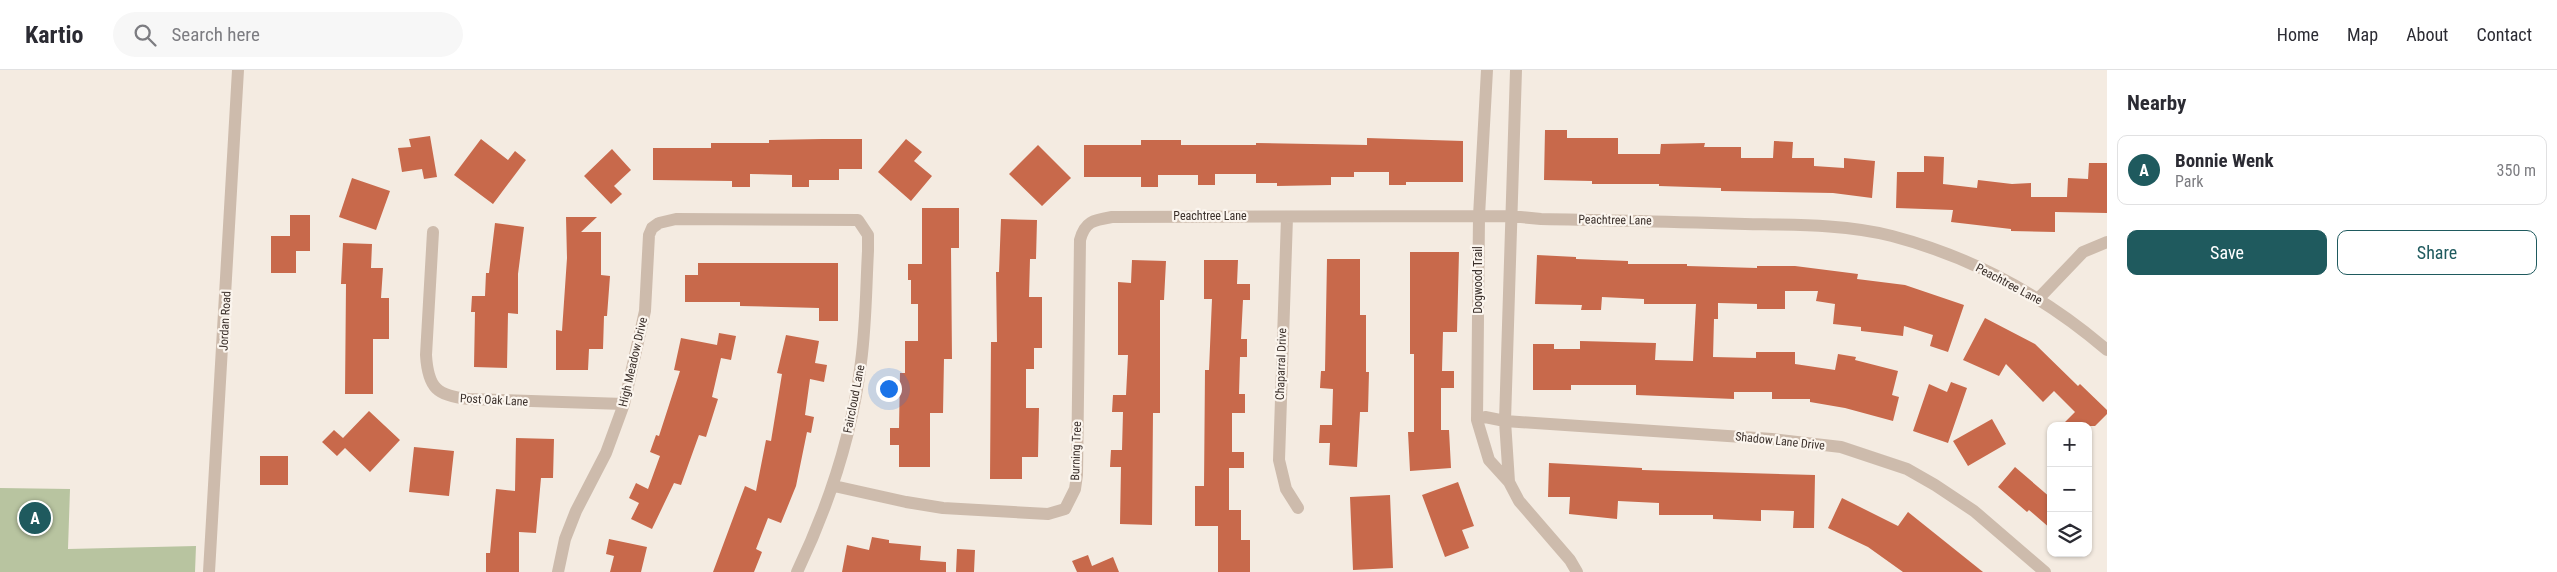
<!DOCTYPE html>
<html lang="en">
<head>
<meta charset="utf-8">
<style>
	:root { --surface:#fff; --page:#f7f7f7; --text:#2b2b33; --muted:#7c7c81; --line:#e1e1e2; --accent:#1f5a5e }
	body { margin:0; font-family:"Roboto Condensed",sans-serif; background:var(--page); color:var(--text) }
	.controls { position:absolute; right:15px; bottom:15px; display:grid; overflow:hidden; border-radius:10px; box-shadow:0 1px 4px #0004 }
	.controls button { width:45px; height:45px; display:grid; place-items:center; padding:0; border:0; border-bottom:1px solid var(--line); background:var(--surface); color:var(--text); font:25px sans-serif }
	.you { position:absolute; left:888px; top:318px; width:18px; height:18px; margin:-12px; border:4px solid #fff; border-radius:50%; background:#1a73e8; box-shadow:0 0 0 8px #1a73e833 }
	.badge { display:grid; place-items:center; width:32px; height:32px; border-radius:50%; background:var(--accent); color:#fff; font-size:16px; font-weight:700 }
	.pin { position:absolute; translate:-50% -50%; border:2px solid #fff; box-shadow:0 1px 5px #0006 }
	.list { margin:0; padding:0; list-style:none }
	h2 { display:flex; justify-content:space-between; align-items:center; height:65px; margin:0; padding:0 20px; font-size:21px }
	h2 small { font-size:16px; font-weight:400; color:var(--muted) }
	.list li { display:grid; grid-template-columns:32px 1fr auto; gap:15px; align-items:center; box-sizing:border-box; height:70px; margin:0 10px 10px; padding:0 10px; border:1px solid var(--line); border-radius:10px }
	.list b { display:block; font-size:19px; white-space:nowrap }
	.list p { margin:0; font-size:16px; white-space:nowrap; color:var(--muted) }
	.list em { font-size:16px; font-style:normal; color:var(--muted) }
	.actions { display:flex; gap:10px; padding:15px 20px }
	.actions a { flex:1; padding:11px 0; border:1px solid var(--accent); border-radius:10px; text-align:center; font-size:18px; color:var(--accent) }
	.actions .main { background:var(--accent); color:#fff }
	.icon { flex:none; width:28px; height:28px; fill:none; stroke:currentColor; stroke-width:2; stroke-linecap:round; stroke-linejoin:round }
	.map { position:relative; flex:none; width:2107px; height:502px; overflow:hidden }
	header { display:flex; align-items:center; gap:30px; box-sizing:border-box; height:70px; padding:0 25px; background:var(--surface); border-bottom:1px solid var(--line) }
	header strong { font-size:24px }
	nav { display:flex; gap:28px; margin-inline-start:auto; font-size:18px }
	.search { width:350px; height:45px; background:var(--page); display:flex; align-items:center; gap:12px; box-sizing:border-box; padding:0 18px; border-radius:28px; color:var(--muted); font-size:19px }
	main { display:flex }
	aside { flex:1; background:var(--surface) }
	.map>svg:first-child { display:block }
	.green { fill:#b8c4a0 }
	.building { fill:#c8694b }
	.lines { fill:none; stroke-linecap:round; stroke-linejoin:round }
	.minor { stroke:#cdbbac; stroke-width:12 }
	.labels { text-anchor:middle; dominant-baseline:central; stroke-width:4.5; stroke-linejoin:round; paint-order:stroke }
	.street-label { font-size:12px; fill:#3b302b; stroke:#fbf5ee }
</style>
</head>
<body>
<header>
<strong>Kartio</strong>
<div class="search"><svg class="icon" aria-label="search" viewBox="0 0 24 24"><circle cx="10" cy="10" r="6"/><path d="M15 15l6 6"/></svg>Search here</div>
<nav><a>Home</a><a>Map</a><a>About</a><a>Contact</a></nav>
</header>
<main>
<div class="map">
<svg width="2107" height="502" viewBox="0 0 2107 502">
	<rect width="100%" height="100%" fill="#f4ebe1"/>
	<path class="green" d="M0,418l70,1 -2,60 128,-3 -1,26h-195z"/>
	<path class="building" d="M1545,60h22v8h51v16h42l1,-10 44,-1 -1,4h37v11h32l1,-17 19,1 -1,16h22v8l30,2v-10l31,3 -3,37 -39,-5 -112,-2v-3l-62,-2v-2h-67v-3l-48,-1z
		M430,66l7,41 -13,2 -2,-10 -20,3 -4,-24 13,-1 -2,-8z
		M1367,68l96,3v41h-57v3h-17v-13h-35v5h-23v8l-54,1v-3h-21v-9h-41v11h-17v-10h-40v12h-17v-10h-57v-32h57v-5h40v5h75v-2l111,2z
		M481,69l27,21 7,-9 11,9 -33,44 -39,-29z
		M822,69h40v30h-23v11h-30v7h-17v-12l-42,-1v13h-18v-6l-79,-1v-32h58v-5h58v-3z
		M906,69l16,13 -8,9 18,15 -21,25 -33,-29z
		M1038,75l33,33 -29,28 -33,-32z
		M612,79l19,21 -17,16 8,8 -11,10 -27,-28z
		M1924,86l20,1 -1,27 34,4 1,-8 34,4 19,-1v14h36l1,-19 20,1 1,-16h18v50l-52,-1v20l-44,-1v-2l-60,-7 2,-12 -57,-2 1,-36h27z
		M352,108l38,13 -14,39 -37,-13z
		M922,138h37v40h-8l1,111h-8l-1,54h-13v54h-31v-22h-9v-17h9l1,-55h5v-32h13v-37h-7v-24h-3v-16h14z
		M290,145h20v36h-14v22h-25v-37h19z
		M566,147h31l-16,15h20v43l9,1 -3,40h-3l-1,33h-14l-1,21h-32v-40l6,1 5,-73z
		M1001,149l36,1 -1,39h-6l-1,38h13v51h-8v21h-8v39h13l-1,49h-16v22h-32l1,-137h6l-1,-70h3z
		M495,153l29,4 -6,47v40l-10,-1 -1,55 -33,-1 1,-55h-4l1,-16h13l1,-23h3z
		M343,173l29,1 -1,24h12l-2,30h8v41h-16v55h-28l1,-110h-5z
		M1410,182h49l-2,80h-14l-1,39h12v17h-13v42h8l2,38 -41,3 -2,-39h6v-78h-4z
		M1537,185l39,2v2l52,2v3h59v2l70,2v-2h38l63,8 -1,5 48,6 59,20 -16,47 -18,-6 3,-11 -29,-9 -1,10 -42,-5v-4l-28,-3 2,-20 -19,-3 2,-10h-33v18h-28v-5l-39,-1v16h-4l-1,38 43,1v-6h39v12l40,6 3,-16 18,3 -1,3 43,11 -6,24 7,2 -6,24 -48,-13 -35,-6v-3h-38v-7h-38v7l-98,-4v-10h-65v5h-38v-46h21v5h26v-8l76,2 -1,17 38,1 3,-57h-52v-5l-42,-2 -1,13h-20l1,-5 -47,-1z
		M1327,189h33v56h6v57h3l-1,40h-8l-3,55 -28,-2 1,-22h-11l1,-18h12l1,-36 -13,-1 1,-17h4z
		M1132,190l34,1 -2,39h-4v113h-7l-1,112 -32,-1 1,-57h-11l1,-17h11l1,-38h-11l1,-17h13l2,-40h-10v-73l13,1z
		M1204,190h34l-1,24h13v16h-7l-2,39h6v18h-7l-1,37h6v19h-13v39h12v16h-15v42h12v30h9v32h-32v-46h-23v-40h9l1,-116h4l3,-71h-8z
		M698,193h140v58h-19v-13l-79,-2v-4h-55v-27h13z
		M1985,248l50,26 43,42 2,-2 27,26v4l-12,12h-34l14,-14 -21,-21 -11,11 -37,-38 -7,12 -36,-16z
		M719,263l17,3 -5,24 -10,-2 -9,39 6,2 -12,38 -7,-2 -18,50 -7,-2 -22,46 -21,-10 8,-16 -10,-5 7,-15 12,6 12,-33 -10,-4 6,-17 3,1 21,-65 -6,-1 7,-32 36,7z
		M786,265l33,6 -4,22 12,2 -3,17 -14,-3 -5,36 9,2 -3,16 -4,-1 -11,54 -15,37 -13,-5 -12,31 6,3 -8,20h-41l32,-86 11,5 10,-51 5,1 11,-67 -5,-1z
		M1951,312l16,6 -19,55 -35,-12 16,-47 18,8z
		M369,341l31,29 -30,32 -25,-24 -8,8 -15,-14 12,-12 9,8z
		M1992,349l14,25 -38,22 -15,-25z
		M516,368l38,1 -1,39h-12l-5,55 -17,-1v40h-33v-19h4l6,-64 19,2z
		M414,377l40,4 -5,45 -40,-4z
		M260,386h28v29h-28z
		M1549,393l93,5v2l173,5 -1,53h-21l1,-17 -33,-1v11l-48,-2v-4h-54v-12l-41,-2 -1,18 -48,-5 1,-17h-22z
		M2015,397l36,31v31l-22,-19 -2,2 -29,-25z
		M1458,412l16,44 -12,4 7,18 -24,9 -23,-62z
		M1390,425l3,73 -40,2 -3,-73z
		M1842,428l56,28 10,-14 75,60h-80l-35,-25 -40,-19z
		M872,467l17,3v3l32,3 -1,14 26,2v10h-104l5,-27 22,5z
		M609,469l38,8 -6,25h-31l4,-16 -8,-2z
		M957,479l18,1 -1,22h-18z
		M1088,485l4,11 21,-9 6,15h-42l-5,-11z"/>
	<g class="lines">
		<path class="minor" d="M1487,0l-8,146 -2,204 12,40 20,22 10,19 51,59 7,12
			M1287,147l-8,243 7,29 12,19
			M433,162l-7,123c2,33 11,41 43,44l155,5
			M2039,228l44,-46 24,-10
			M1477,350l8,-3 20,4 267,18 69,8 66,22 28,16 39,26 71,61
			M1509,412l-4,-61 11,-351
			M834,416l72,16 37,6 105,6 17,-5 10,-20 2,-14 3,-235c5,-19 14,-20 32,-23l398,-1 31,3c68,1 136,3 204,5 48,1 100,0 147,12 80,21 152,60 215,114
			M209,502l29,-502
			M558,502l7,-33 11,-28 30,-58 18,-49 21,-93 4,-76 3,-7 7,-5 17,-4 182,1 10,15v16c-2,37 -2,74 -7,111 -9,74 -32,143 -64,210"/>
	</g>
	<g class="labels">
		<g class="street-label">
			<text x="1210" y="146">Peachtree Lane</text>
			<text transform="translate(1615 150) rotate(1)">Peachtree Lane</text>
			<text transform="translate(1478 210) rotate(-90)">Dogwood Trail</text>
			<text transform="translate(2009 214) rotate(28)">Peachtree Lane</text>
			<text transform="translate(225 251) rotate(-87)">Jordan Road</text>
			<text transform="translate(633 292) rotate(-77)">High Meadow Drive</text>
			<text transform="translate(1281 294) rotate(-88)">Chaparral Drive</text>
			<text transform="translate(854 329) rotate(-79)">Faircloud Lane</text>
			<text transform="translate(494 330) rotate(3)">Post Oak Lane</text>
			<text transform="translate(1780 371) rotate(6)">Shadow Lane Drive</text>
			<text transform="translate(1076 381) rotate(-88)">Burning Tree</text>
		</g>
	</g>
</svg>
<div class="controls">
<button>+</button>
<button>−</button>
<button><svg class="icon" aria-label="layers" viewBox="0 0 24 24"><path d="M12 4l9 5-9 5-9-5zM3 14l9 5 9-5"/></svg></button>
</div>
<div class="you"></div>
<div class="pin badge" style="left:35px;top:448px">A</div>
</div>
<aside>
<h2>Nearby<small></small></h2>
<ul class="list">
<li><span class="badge">A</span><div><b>Bonnie Wenk</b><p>Park</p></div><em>350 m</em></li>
</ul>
<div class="actions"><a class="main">Save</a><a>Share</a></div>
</aside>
</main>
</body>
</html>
